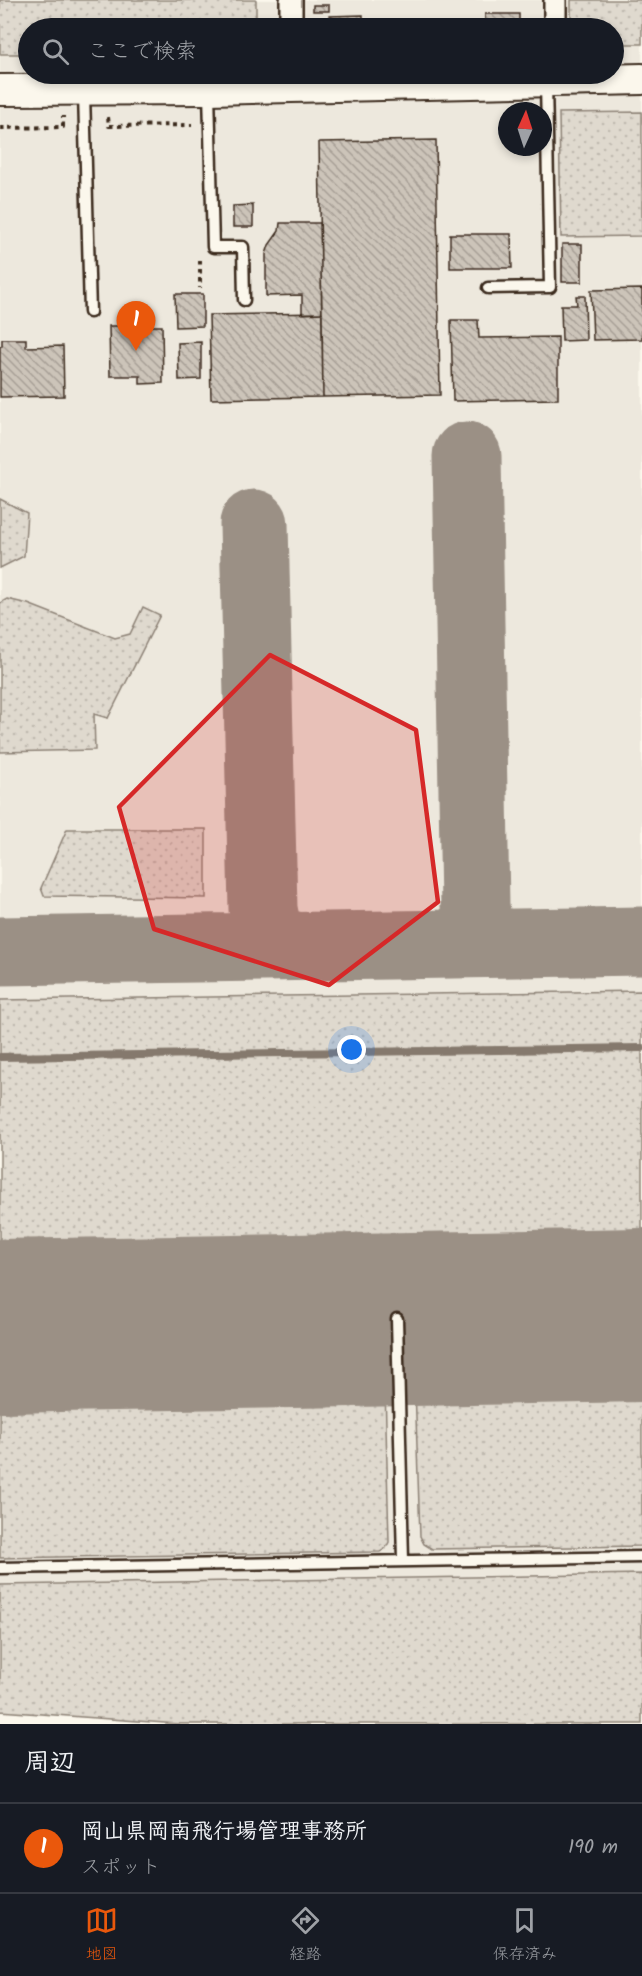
<!DOCTYPE html>
<html lang="ja">
<head>
<meta charset="utf-8">
<style>
	:root { --surface:#171b24; --page:#20242c; --text:#f1f3f6; --muted:#9ea1a6; --line:#363941; --accent:#ea580c }
	body { margin:0; font-family:Kalam,"Klee One",sans-serif; background:var(--page); color:var(--text) }
	.compass { position:absolute; left:498px; top:102px; width:54px; height:54px; border-radius:50%; background:var(--surface); box-shadow:0 3px 9px #0003; rotate:3deg }
	.you { position:absolute; left:352px; top:1050px; width:21px; height:21px; margin:-15px; border:4px solid #fff; border-radius:50%; background:#1a73e8; box-shadow:0 0 0 9px #1a73e833 }
	.badge { display:grid; place-items:center; width:39px; height:39px; border-radius:50%; background:var(--accent); color:#fff; font-size:20px; font-weight:700 }
	.pin { position:absolute; translate:-50% -50px; filter:drop-shadow(0 2px 3px #0008) }
	.pin::after { content:''; position:absolute; top:32px; width:21px; height:18px; background:inherit; clip-path:polygon(0 0,100% 0,50% 100%) }
	.list { margin:0; padding:0; list-style:none }
	h2 { display:flex; justify-content:space-between; align-items:center; height:78px; margin:0; padding:0 24px; font-size:26px }
	h2 small { font-size:20px; font-weight:400; color:var(--muted) }
	.list li { display:grid; grid-template-columns:39px 1fr auto; gap:18px; align-items:center; box-sizing:border-box; height:90px; padding:0 24px; border-top:2px solid var(--line) }
	.list b { display:block; font-size:22px; white-space:nowrap }
	.list p { margin:0; font-size:20px; white-space:nowrap; color:var(--muted) }
	.list em { font-size:20px; font-style:normal; color:var(--muted) }
	.icon { flex:none; width:33px; height:33px; fill:none; stroke:currentColor; stroke-width:2; stroke-linecap:round; stroke-linejoin:round }
	.map { position:relative; flex:none; width:642px; height:1724px; overflow:hidden }
	.search { position:absolute; background:var(--surface); box-shadow:0 3px 9px #0003; left:18px; right:18px; top:18px; height:66px; display:flex; align-items:center; gap:15px; box-sizing:border-box; padding:0 21px; border-radius:33px; color:var(--muted); font-size:22px }
	.sheet { height:168px; background:var(--surface) }
	nav { display:flex; justify-content:space-around; align-items:center; box-sizing:border-box; height:84px; border-top:2px solid var(--line); background:var(--surface); font-size:16px; color:var(--muted) }
	nav a { display:grid; justify-items:center; gap:3px }
	nav .on { color:var(--accent) }
	.map>svg:first-child { display:block }
	.built { fill:#ede8dd; fill-rule:evenodd }
	.grass { fill:url(#grass-dots); stroke:#8d8276; stroke-width:1.5 }
	.lines { fill:none; stroke-linecap:round; stroke-linejoin:round }
	.stream { stroke:#85796d; stroke-width:8 }
	.taxiway { stroke:#9b9085; stroke-width:69 }
	.runway { stroke:#9b9085; stroke-width:174 }
	.building { fill:url(#building-back-hatch); stroke:#3b2a1e; stroke-width:1.5 }
	.lane-casing { stroke:#3b2a1e; stroke-width:15 }
	.street-casing { stroke:#3b2a1e; stroke-width:26 }
	.secondary-casing { stroke:#3b2a1e; stroke-width:34 }
	.path { stroke:#3b2a1e; stroke-width:4; stroke-dasharray:4.5 4.5; stroke-linecap:butt }
	.lane { stroke:#fbf7ec; stroke-width:10 }
	.street { stroke:#fbf7ec; stroke-width:21 }
	.secondary { stroke:#fbf7ec; stroke-width:30 }
	.marked { fill:#d62828; fill-opacity:0.2; stroke:#d62828; stroke-width:4.5; stroke-linejoin:round }
</style>
</head>
<body>
<div class="map">
<svg width="642" height="1724" viewBox="0 0 642 1724">
	<defs>
		<pattern id="grass-dots" width="8" height="8" patternUnits="userSpaceOnUse" patternTransform="scale(1.5)"><rect width="8" height="8" fill="#dfd9ce"/><path d="M2 2h.1M6 6h.1" fill="none" stroke="#c0bab0" stroke-width="1.8" stroke-linecap="round"/></pattern>
		<pattern id="building-back-hatch" width="6" height="6" patternUnits="userSpaceOnUse" patternTransform="scale(1.5)"><rect width="6" height="6" fill="#ccc4b9"/><path d="M-1 5l2 2M0 0l6 6M5-1l2 2" fill="none" stroke="#a79f96"/></pattern>
	</defs>
	<rect width="100%" height="100%" fill="#fbf7ec"/>
	<filter id="ink" filterUnits="userSpaceOnUse"><feTurbulence type="fractalNoise" baseFrequency=".0167" numOctaves="2"/><feDisplacementMap in="SourceGraphic" scale="12" xChannelSelector="R" yChannelSelector="G"/><feConvolveMatrix kernelMatrix="1 2 1 2 8 2 1 2 1" color-interpolation-filters="sRGB"/></filter>
	<g filter="url(#ink)">
		<path class="built" d="M0,0h642v1724h-364l-278,-19zM28,28h586v46h-586zM507,111h36v36h-36z"/>
		<path class="grass" d="M0,0h256v28h-228v26h-28z
			M571,0h71v44h-28v-16h-43z
			M642,112v124l-81,1 -2,-124z
			M0,499l27,14 -3,43 -24,12z
			M7,599l21,5 87,34 15,-4 13,-27 17,8 -52,103 -14,-4 1,36 -95,2v-149z
			M67,829h139v69l-162,-2 -3,-8z
			M642,991v259l-642,11v-261z
			M642,1383v163l-210,3 -8,-5 -4,-8 -5,-149z
			M385,1388l4,154 -3,6 -6,4 -380,6v-162z
			M642,1574v150h-463l-179,-13v-126z"/>
		<g class="lines">
			<path class="stream" d="M0,1057l642,-9"/>
			<path class="taxiway" d="M467,456l8,450c3,22 7,32 30,37
				M254,524l9,385c4,24 8,32 32,37
				M0,951l642,-10"/>
			<path class="runway" d="M0,1326l642,-11"/>
		</g>
		<path class="building" d="M313,5h16v6h-16z
			M485,14h34v14h-34z
			M363,15v13h-34v-12z
			M436,140l4,255 -117,2 -4,-255z
			M253,205v22h-20v-21z
			M280,223h40l2,90 -20,1v-19l-36,1v-42l3,-9 10,-14z
			M450,234h61l1,34h-62z
			M562,244h20v38h-20z
			M642,289v50l-49,1 -2,-50z
			M175,294h28v32l-27,1z
			M576,296h9l1,44 -24,1 -1,-36h16z
			M322,313l1,84 -112,2 -2,-84z
			M451,320h27l1,18 79,-1v62l-105,2z
			M109,326h53l1,57 -23,1v-8h-30z
			M2,339h24v8l37,-1 1,50 -64,1v-51h2z
			M201,342v37l-22,1 -1,-37z"/>
		<g class="lines">
			<g class="lane-casing">
				<path id="lane" d="M209,92l4,155h30l1,53
					M84,93l6,219
					M488,288l62,-1 -4,-205
					M397,1319l6,241
					M0,1568l642,-11"/>
			</g>
			<g class="street-casing">
				<path id="street" d="M291,0v28
					M555,0v28"/>
			</g>
			<g class="secondary-casing">
				<path id="secondary" d="M0,90l209,-1 433,-10"/>
			</g>
			<path class="path" d="M108,117l1,9 83,-1
				M0,128l63,-1v-11
				M200,260v28"/>
			<use href="#lane" class="lane"/>
			<use href="#street" class="street"/>
			<use href="#secondary" class="secondary"/>
		</g>
	</g>
	<path class="marked" d="M270,655l146,75 22,172 -109,83 -175,-56 -35,-122z"/>
</svg>
<svg class="compass" viewBox="-18 -18 36 36"><path d="M0-13l5 13h-10z" fill="#e53935"/><path d="M0 13l5-13h-10z" fill="#9ea1a6"/></svg>
<div class="you"></div>
<div class="pin badge" style="left:136px;top:351px">1</div>
<div class="search"><svg class="icon" aria-label="search" viewBox="0 0 24 24"><circle cx="10" cy="10" r="6"/><path d="M15 15l6 6"/></svg>ここで検索</div>
</div>
<section class="sheet">
<h2>周辺<small></small></h2>
<ul class="list">
<li><span class="badge">1</span><div><b>岡山県岡南飛行場管理事務所</b><p>スポット</p></div><em>190 m</em></li>
</ul>
</section>
<nav>
<a class="on"><svg class="icon" aria-label="map" viewBox="0 0 24 24"><path d="M3 6l6-2 6 2 6-2v14l-6 2-6-2-6 2zM9 4v14M15 6v14"/></svg>地図</a>
<a><svg class="icon" aria-label="directions" viewBox="0 0 24 24"><path d="M12 3l9 9-9 9-9-9zM9 14v-3h6M13 9l2 2-2 2"/></svg>経路</a>
<a><svg class="icon" aria-label="saved" viewBox="0 0 24 24"><path d="M7 4h10v16l-5-4-5 4z"/></svg>保存済み</a>
</nav>
</body>
</html>
